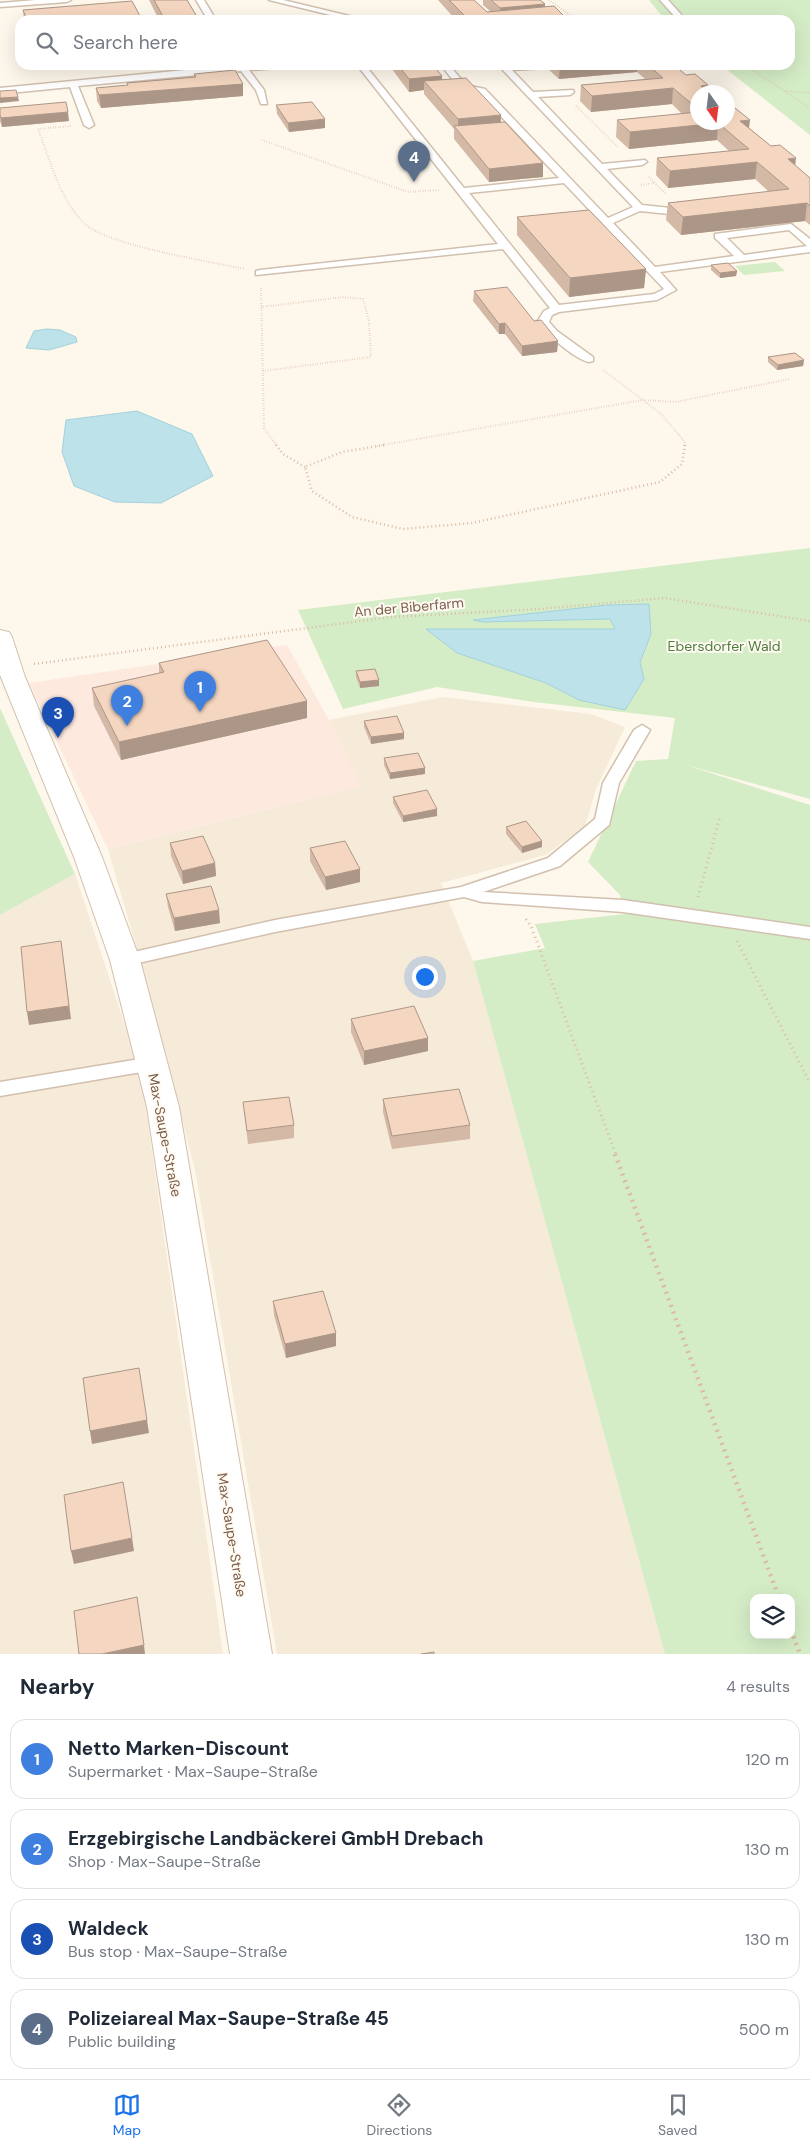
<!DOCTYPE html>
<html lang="en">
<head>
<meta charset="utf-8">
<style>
	:root { --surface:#fff; --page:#f6f6f7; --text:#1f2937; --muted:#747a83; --line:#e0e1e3; --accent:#1a73e8 }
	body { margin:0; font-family:"DM Sans",sans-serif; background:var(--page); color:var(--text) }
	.controls { position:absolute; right:15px; bottom:15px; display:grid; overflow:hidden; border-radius:10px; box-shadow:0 5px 20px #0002 }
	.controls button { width:45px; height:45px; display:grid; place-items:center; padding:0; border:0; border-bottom:1px solid var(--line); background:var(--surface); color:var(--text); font:25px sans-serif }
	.compass { position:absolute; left:690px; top:85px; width:45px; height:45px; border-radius:50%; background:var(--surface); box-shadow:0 5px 20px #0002; rotate:166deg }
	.you { position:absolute; left:424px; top:976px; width:18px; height:18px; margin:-12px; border:4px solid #fff; border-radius:50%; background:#1a73e8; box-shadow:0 0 0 8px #1a73e833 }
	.badge { display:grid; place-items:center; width:32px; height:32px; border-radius:50%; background:var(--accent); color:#fff; font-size:16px; font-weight:700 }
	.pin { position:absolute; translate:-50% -41px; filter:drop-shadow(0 1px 2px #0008) }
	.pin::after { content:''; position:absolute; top:26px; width:18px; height:15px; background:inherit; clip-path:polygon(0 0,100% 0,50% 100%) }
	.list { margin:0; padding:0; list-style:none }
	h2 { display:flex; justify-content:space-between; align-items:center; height:65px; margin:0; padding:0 20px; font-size:21px }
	h2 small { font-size:16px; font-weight:400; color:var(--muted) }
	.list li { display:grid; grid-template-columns:32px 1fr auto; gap:15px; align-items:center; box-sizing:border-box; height:80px; margin:0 10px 10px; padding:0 10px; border:1px solid var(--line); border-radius:15px }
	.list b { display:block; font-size:19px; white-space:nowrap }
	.list p { margin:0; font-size:16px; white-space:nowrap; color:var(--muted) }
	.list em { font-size:16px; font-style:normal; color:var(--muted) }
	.icon { flex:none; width:28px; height:28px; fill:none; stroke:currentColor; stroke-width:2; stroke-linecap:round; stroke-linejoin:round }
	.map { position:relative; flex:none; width:810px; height:1654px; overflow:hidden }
	.search { position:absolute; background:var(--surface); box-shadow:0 5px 20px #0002; left:15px; right:15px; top:15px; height:55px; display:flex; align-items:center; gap:12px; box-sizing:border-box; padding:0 18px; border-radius:15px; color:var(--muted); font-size:19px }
	.sheet { height:425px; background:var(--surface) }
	nav { display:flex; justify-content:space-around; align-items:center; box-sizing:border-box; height:70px; border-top:1px solid var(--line); background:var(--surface); font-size:14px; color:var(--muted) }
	nav a { display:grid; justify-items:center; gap:2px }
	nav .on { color:var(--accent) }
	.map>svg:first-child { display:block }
	.residential { fill:#f6ead9 }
	.commercial { fill:#fee9df }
	.green { fill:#d5edc7; fill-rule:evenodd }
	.water { fill:#bde2ea; stroke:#a3d1dc }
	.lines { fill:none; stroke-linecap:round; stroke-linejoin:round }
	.service-casing { stroke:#d2c0af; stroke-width:3 }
	.tertiary-casing { stroke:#d2c0af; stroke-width:2 }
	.path-far3 { stroke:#dbbba3; stroke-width:2; stroke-dasharray:0.5 2; stroke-linecap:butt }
	.path-far2 { stroke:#dbbba3; stroke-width:2.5; stroke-dasharray:1 3; stroke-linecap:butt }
	.path-far1 { stroke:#dbbba3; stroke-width:3; stroke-dasharray:1 4; stroke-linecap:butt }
	.path { stroke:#dbbba3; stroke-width:4.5; stroke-dasharray:2 5; stroke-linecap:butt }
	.service { fill:#fff; fill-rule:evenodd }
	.tertiary { fill:#fff; fill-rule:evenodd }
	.wall { fill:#d3b9a6 }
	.shaded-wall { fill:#ac9687 }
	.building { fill:#f5d7c1; stroke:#ac9687 }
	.labels { text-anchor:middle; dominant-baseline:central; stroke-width:4; stroke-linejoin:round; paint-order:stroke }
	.street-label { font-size:14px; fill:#7c5e4b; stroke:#fffbf3 }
	.park-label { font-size:14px; fill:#4f7c3f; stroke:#fffbf3 }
</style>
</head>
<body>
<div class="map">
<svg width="810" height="1654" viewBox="0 0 810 1654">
	<rect width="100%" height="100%" fill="#fef7eb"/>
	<path class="residential" d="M443,697l148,17 34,13 -29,62 -11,38 -40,28 -104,28 32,78 192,693h-388l-82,-484 -48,-186 -39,-135 253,-63 -32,-66z
		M75,874l66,200 82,580h-223v-739z"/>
	<path class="commercial" d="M287,645l42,75 33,66 -254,63 -79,-166z"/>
	<path class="green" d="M649,0h161v135l-89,-70h69v-45h-125z
		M775,262l10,9 -41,4 -9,-9z
		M810,548v251l-124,-34 124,40v849h-145l-192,-693 72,-13 -10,-24 90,-10 -5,-19 -32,-33 48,-101 32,-2 7,-41 -141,-16 -97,-15 -94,22 -45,-99zM754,1598h37v37h-37z
		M0,708l75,166 -75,41z"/>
	<path class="water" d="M47,329l13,1 16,7 1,5 -28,8 -23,-2 8,-17z
		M137,411l55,23 21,42 -52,27 -46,-1 -41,-16 -12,-34 4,-32z
		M649,604l2,30 -11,28 4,17 -19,31 -46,-10 -33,-17 -89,-30 -31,-24h189l-5,-10 -127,3 -10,-2 134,-15z"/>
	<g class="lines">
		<g class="service-casing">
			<path id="service" d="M36,0h35l-4,2 -67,5v-4z
				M196,0h8l12,20h-8z
				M269,0h14l83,20h-15z
				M660,0h8l18,20h-8z
				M237,65h44l-4,3 -28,2 15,20 3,14h-6l-5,-14 -15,-19 -163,15 16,39 -5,3 -5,-3 -14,-38 -70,7v-6z
				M357,65h8l99,123 95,-10 -80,-85 -19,-4 -19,-24h8l17,20 19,4 123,129 25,-11 -135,-142h50l-4,3 -32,2 21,22 40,-2 1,2 -4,3 -32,2 64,67 43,-4 2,2 -5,3 -35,4 35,36 47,5 5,3 -5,3 -49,-5 -27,12 42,44 79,-11 -19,-18v-4l76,-10 19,15v13l-150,20 16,18 -19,10 -98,12 -7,3 -3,7 8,9 36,26v4l-4,1c-15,-3 -42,-28 -52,-40l7,-11 6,-3 -47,-59 -247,26v-4l4,-1 238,-26zM564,183l100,106 -10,5 -95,11 -90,-112zM789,230l18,16 -63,9 -17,-17z
				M642,725l8,5 -31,53 -10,42 -49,41 -77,26 140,8 187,27v12l-187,-27 -141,-10 -18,-5 -189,35 -150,34 -6,-2 -3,-4 3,-4 6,-2 150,-34 186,-33 87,-29 47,-39 8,-36 31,-53z
				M152,1057l7,2 2,5 -2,5 -159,27v-14z"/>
		</g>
		<g class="tertiary-casing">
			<path id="tertiary" d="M0,630l9,2 3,5 13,40 77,180 38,103 39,147 93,547h-42l-83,-547 -37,-147 -36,-103 -74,-182z"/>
		</g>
		<path class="path-far3" d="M549,0l28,20
			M745,65l65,43
			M786,91l24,2
			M576,106l43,42
			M71,126l-33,3c12,31 22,71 47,95 22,21 126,38 160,45
			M262,140l146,52 31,-2
			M649,177l17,17
			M641,185l13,-2
			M261,288l3,140 13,18
			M261,307l83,-10 19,2 6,22 2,36 -108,14
			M603,370l40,30
			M643,400l33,2 113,-23
			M643,400l18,14 24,28 -1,4
			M377,446l266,-46"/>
		<path class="path-far2" d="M276,445l7,9 22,13
			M384,445l-42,7 -37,15 7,24 40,26 51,12 69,-6 188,-41 22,-18 3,-19
			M34,664l357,-47 149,-8 124,-11 146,23"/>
		<path class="path-far1" d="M698,897l22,-81
			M526,919l5,7 85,229
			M737,941l73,142"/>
		<path class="path" d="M615,1154l164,444
			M791,1630l9,24"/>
		<use href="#service" class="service"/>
		<use href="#tertiary" class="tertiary"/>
	</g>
	<path class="wall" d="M149,0h38l12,20h-40z
		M438,0h36l13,12h4l-8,-7v-5h57l5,4v3l19,13h-108z
		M23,10l119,10h-118z
		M389,65h44l9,15 59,35v7l42,55 -54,5 -35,-43v-10l-30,-35v-4l-15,2z
		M549,65h125l12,10 22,10 -1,7h-9v30h30l21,6 61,50v47l-5,-4 -124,14 -15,-15 2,-17 101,-11 -14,-13 -87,9 -12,-13 1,-17 72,-7 -12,-11 -88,9 -13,-12 1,-17 65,-6 -10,-10 -81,8 -11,-11 1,-16 64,-6 -8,-7 -78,7 -11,-10z
		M194,74l49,10v12l-142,12 -4,-7 -1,-13 31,-2v-3l67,-6z
		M276,105l49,23 -36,4 -12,-18z
		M0,108l69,13 -67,6 -2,-6z
		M517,217l129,52 -2,19 -75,9 -52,-62z
		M711,265l26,6 -1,5 -16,2 -9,-8z
		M474,291l60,30 24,20 -1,11 -35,4 -17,-22h-6l-26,-33z
		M768,357l36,3 -1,6 -26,4 -9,-8z
		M159,663l148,38v17l-186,42 -27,-54 -2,-18 67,-15z
		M356,671l23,15 -19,2 -4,-11z
		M364,721l40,18 -33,5 -7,-17z
		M384,758l41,16 -35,5 -6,-14z
		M393,797l44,19 -34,6 -10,-19z
		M506,827l36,14v6l-20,6 -16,-19z
		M170,843l45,20 1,13 -33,8 -12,-28z
		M310,848l50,34 -34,8 -16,-29z
		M166,894l54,29 -45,8 -7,-24z
		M351,1019l77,32 -64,14 -13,-33z
		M383,1099l87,26v14l-78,10 -9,-37z
		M243,1102l51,23v13l-46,6z
		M273,1301l63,45 -50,12 -12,-43z"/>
	<path class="shaded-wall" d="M545,4v12l-46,4 1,-12z
		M564,16v4h-53z
		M560,65h77v7l-78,7z
		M442,76v13l-18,-8v9l-15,2v-13z
		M243,84v12l-142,12 -2,-13z
		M708,85l-1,7 -6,-6z
		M673,88l-1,16 -81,8 1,-16z
		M18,97l1,4 -19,2v-5z
		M68,112l1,9 -67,6 -1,-9z
		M501,115l-1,13 -42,2v-11z
		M325,119v9l-36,4 -1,-9z
		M750,120l-2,17 -8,-16z
		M718,123l-1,17 -88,9 1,-17z
		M796,158l-2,18 -6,-17z
		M757,162l-2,17 -87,9 2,-17z
		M543,163v14l-54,5v-13z
		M807,203l-2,18 -124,14 2,-18z
		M646,269l-2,19 -75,9 1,-19z
		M737,271l-1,5 -16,2v-5z
		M505,323v11h-6v-10z
		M558,341l-1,11 -35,4v-10z
		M804,360l-1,6 -26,4 1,-5z
		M379,680v6l-19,2v-6z
		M307,701v17l-186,42 -2,-18z
		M404,733v6l-33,5v-7z
		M425,768v6l-35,5v-6z
		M437,809v7l-34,6v-6z
		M542,841v6l-20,6v-6z
		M215,863l1,13 -33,8 -1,-13z
		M360,869v13l-34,8 -1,-13z
		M219,910l1,13 -45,8 -1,-13z
		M61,941l10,78 -42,6 -2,-13z
		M428,1038v13l-64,14v-14z
		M336,1333v13l-50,12 -1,-14z
		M147,1420l2,13 -57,11 -2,-13z
		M132,1538l2,13 -60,13 -3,-13z
		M144,1645l1,9h-43z"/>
	<path class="building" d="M154,0h33l12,20h-34z
		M449,0h25l13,12 67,-6 10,10 -53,4h-52l-3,-3h10z
		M491,0h49l5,4 -45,4z
		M132,1l10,19h-115l-4,-10z
		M398,65h35l9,11 -33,3z
		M648,65h26l12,10 9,-1 13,11 -7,1 7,6h-10v17l-25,-21 -81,8 -11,-11 82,-7z
		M235,70l8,14 -144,11 -3,-7 32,-3 -1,-2 69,-6 -2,-3z
		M466,78l35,37 -43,4 -34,-38z
		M16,90l2,7 -18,1v-7z
		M66,102l2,10 -67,6 -1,-3v-7z
		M312,102l13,17 -37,4 -12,-18z
		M735,108l15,12 -10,1 31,25 9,-1 16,13 -8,1 22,19v28l-3,-3 -124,14 -15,-14 121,-14 -32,-27 -87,9 -13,-13 92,-9 -31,-26 -88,9 -13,-12 81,-8v10h30v-13z
		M505,122l38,41 -54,6 -35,-43z
		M589,210l57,59 -76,9 -53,-61z
		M728,263l9,8 -17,2 -9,-8z
		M507,287l27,34 7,-1 17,21 -36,5 -17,-23 -6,1 -25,-33z
		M795,353l9,7 -26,5 -10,-8z
		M267,640l40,61 -188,41 -27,-54 72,-16 -5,-9z
		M375,669l4,11 -19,2 -4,-11z
		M397,716l7,17 -33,4 -7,-16z
		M418,753l7,15 -35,5 -6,-15z
		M427,790l10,19 -34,7 -10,-19z
		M526,821l16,20 -20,6 -16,-20z
		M203,836l12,27 -33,8 -12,-28z
		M345,841l15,28 -35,8 -15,-29z
		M211,886l8,24 -45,8 -8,-24z
		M61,941l8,65 -42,6 -6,-65z
		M414,1006l14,32 -64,13 -13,-32z
		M459,1089l11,36 -78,11 -9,-37z
		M289,1097l5,28 -47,6 -4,-29z
		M323,1291l13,42 -51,11 -12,-43z
		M139,1368l8,52 -57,11 -7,-53z
		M123,1482l9,56 -61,13 -7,-56z
		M137,1597l7,48 -42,9h-23l-5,-43z
		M434,1652v2h-13z"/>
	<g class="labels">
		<g class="street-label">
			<text transform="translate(409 607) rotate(-5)">An der Biberfarm</text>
			<text transform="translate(165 1135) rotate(79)">Max-Saupe-Straße</text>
			<text transform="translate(232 1535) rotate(81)">Max-Saupe-Straße</text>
		</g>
		<g class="park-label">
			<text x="724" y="646">Ebersdorfer Wald</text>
		</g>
	</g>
</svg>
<div class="controls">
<button><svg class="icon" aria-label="layers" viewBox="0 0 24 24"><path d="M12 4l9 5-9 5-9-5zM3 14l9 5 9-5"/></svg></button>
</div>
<svg class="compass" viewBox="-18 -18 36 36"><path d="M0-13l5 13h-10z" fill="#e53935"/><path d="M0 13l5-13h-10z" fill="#747a83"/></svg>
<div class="you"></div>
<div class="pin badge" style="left:200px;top:712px;background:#3f7fe0">1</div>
<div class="pin badge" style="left:127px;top:726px;background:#3f7fe0">2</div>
<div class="pin badge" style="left:58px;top:738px;background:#1a4fb4">3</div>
<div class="pin badge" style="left:414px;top:182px;background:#5c6f8a">4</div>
<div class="search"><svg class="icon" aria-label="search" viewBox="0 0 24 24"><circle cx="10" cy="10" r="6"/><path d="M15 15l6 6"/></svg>Search here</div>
</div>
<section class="sheet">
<h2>Nearby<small>4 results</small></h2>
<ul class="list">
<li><span class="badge" style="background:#3f7fe0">1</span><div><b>Netto Marken-Discount</b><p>Supermarket · Max-Saupe-Straße</p></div><em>120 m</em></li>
<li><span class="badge" style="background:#3f7fe0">2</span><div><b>Erzgebirgische Landbäckerei GmbH Drebach</b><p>Shop · Max-Saupe-Straße</p></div><em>130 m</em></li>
<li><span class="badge" style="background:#1a4fb4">3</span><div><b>Waldeck</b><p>Bus stop · Max-Saupe-Straße</p></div><em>130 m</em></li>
<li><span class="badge" style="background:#5c6f8a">4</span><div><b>Polizeiareal Max-Saupe-Straße 45</b><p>Public building</p></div><em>500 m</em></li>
</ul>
</section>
<nav>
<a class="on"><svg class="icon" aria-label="map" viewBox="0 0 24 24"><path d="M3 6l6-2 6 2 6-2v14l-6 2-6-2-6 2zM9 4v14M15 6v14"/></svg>Map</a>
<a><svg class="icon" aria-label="directions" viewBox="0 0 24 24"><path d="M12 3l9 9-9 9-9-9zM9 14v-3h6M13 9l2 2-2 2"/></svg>Directions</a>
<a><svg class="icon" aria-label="saved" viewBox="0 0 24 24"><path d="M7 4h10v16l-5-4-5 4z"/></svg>Saved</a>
</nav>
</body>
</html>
